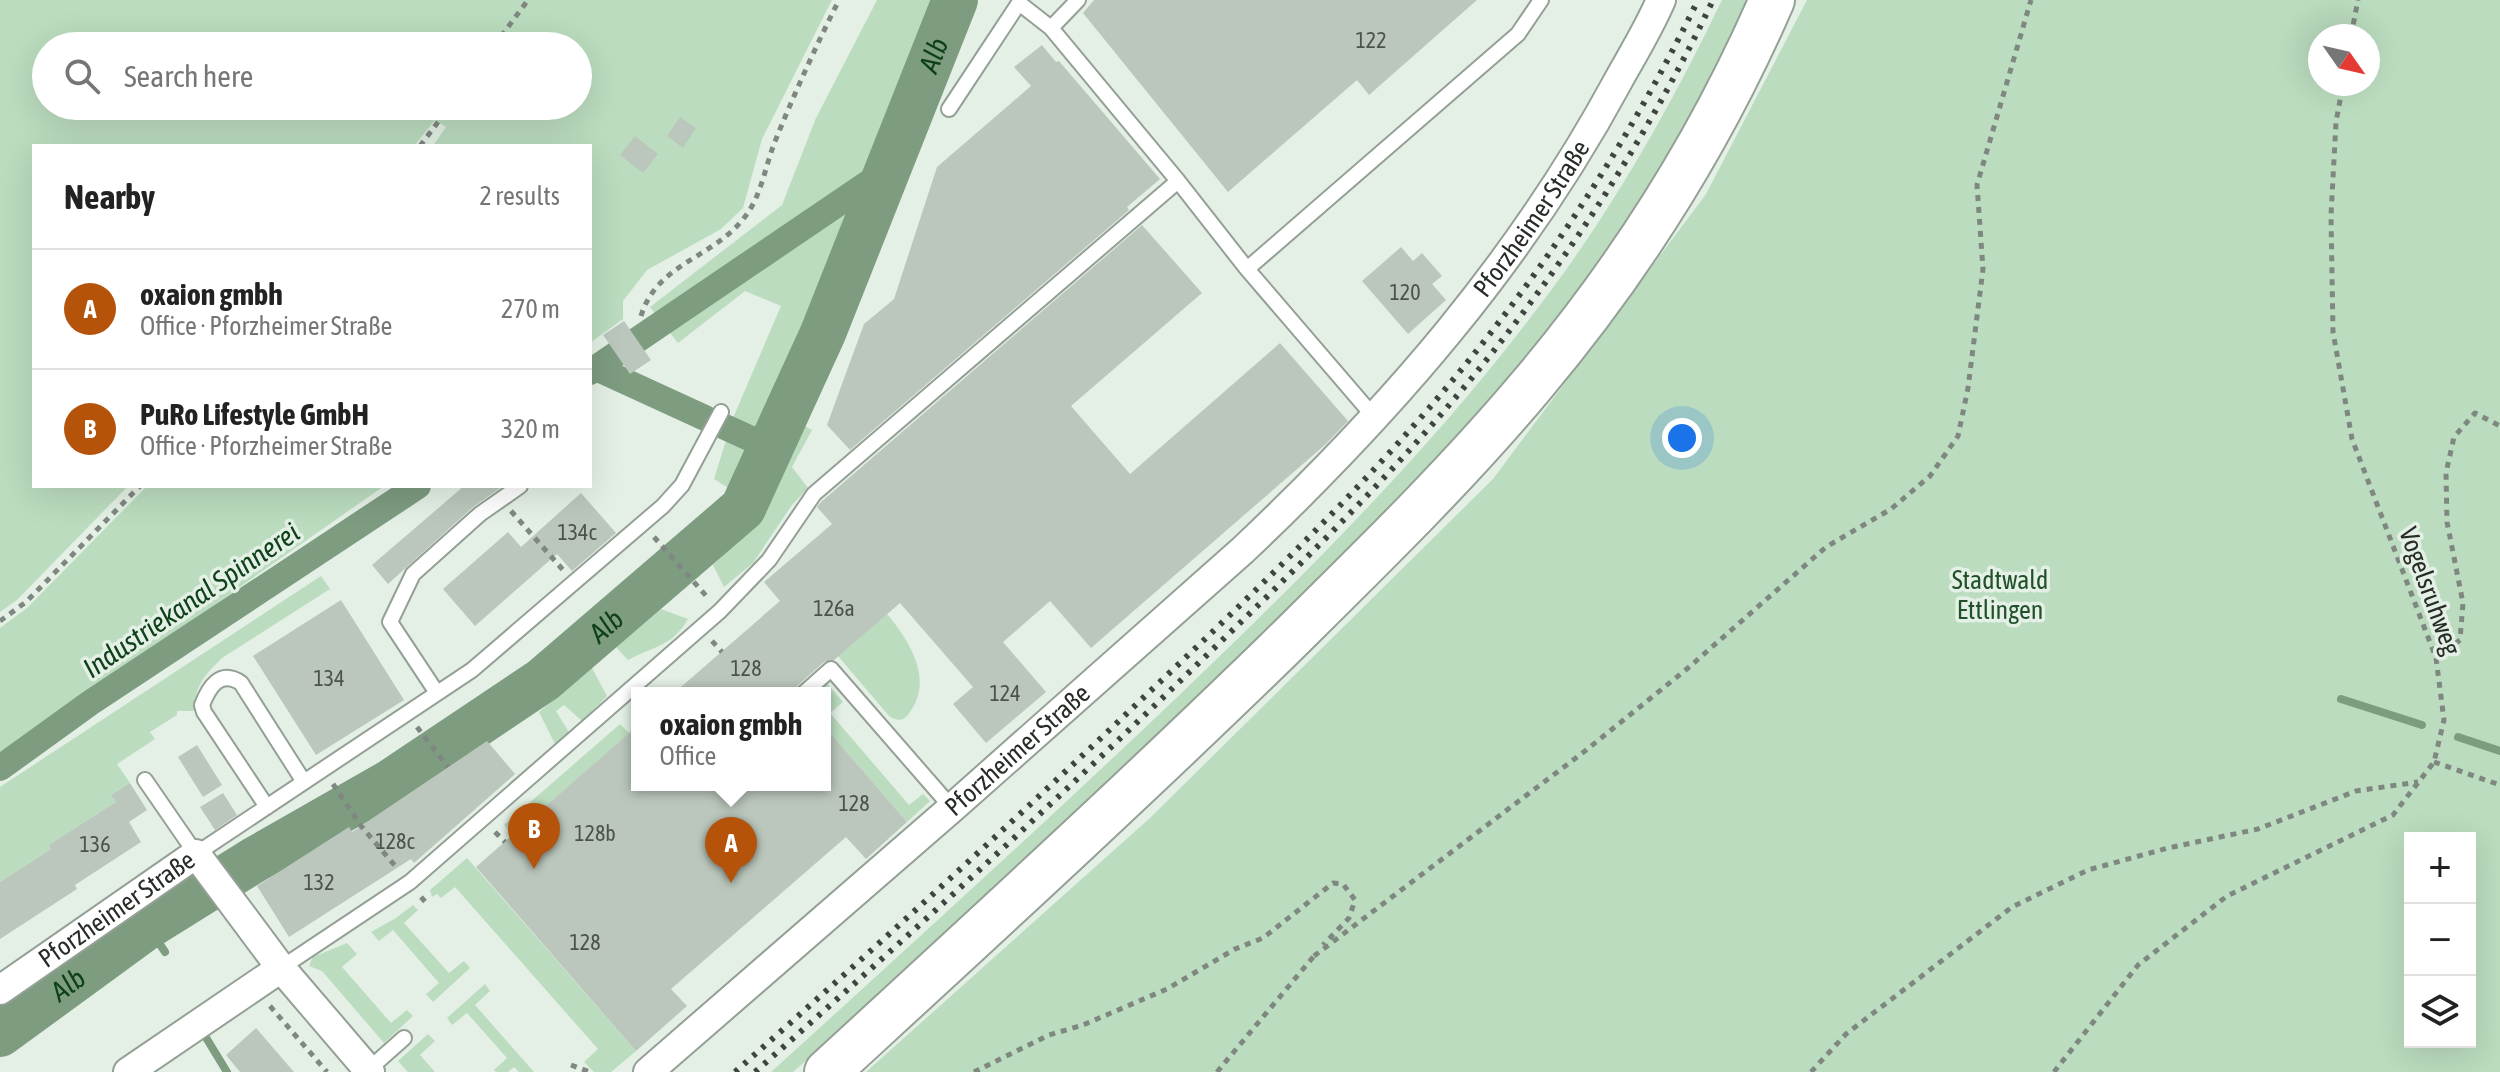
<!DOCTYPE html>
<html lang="en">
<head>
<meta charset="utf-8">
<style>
	:root { --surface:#fff; --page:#f6f6f6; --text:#222; --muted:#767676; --line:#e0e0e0; --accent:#b45309 }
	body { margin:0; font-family:"Asap Condensed",sans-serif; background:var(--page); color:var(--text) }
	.controls { position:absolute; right:24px; bottom:24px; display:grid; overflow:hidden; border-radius:0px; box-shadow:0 8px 32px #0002 }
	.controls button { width:72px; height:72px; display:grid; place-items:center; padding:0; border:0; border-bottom:2px solid var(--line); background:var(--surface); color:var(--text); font:40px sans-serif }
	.compass { position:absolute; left:2308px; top:24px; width:72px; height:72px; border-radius:50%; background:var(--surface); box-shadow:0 8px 32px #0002; rotate:124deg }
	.you { position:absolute; left:1682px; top:438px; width:28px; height:28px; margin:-20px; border:6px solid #fff; border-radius:50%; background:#1a73e8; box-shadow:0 0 0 12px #1a73e833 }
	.badge { display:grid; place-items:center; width:52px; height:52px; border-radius:50%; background:var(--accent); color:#fff; font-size:26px; font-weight:700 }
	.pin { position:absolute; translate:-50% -66px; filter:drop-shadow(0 2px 4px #0008) }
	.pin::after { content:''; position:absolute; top:42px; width:28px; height:24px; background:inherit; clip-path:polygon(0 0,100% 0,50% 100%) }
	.popup { position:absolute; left:631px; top:687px; width:200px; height:104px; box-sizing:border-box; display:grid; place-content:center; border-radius:0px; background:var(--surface); filter:drop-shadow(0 2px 6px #0005); font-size:26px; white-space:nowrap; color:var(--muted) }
	.popup b { font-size:30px; color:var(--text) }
	.popup::after { content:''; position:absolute; left:50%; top:100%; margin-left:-16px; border:16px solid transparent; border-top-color:var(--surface) }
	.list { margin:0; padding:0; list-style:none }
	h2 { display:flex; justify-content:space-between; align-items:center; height:104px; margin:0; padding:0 32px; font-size:34px }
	h2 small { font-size:26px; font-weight:400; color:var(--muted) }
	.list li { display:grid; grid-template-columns:52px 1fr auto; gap:24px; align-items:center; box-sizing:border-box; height:120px; padding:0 32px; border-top:2px solid var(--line) }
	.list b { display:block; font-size:30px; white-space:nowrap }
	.list p { margin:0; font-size:26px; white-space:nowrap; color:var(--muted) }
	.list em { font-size:26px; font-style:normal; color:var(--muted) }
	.icon { flex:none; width:44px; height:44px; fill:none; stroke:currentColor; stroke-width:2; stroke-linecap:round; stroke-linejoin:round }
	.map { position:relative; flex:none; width:2500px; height:1072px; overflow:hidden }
	.search { position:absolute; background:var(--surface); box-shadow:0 8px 32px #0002; left:32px; top:32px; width:560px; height:88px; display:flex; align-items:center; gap:20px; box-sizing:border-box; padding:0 28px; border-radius:44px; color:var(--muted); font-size:30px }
	.panel { position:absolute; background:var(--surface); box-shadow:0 8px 32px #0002; left:32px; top:144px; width:560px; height:344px; border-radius:0px }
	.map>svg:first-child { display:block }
	.green { fill:#bbdcbf; fill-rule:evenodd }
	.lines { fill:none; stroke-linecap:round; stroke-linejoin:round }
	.stream { stroke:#7d9c80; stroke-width:8 }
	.canal { stroke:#7d9c80; stroke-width:26 }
	.river { stroke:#7d9c80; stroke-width:46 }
	.building { fill:#bbc7bc }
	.service-casing { stroke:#94a095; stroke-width:18 }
	.minor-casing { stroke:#94a095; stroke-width:32 }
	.primary-casing { stroke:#94a095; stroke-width:48 }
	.path { stroke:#7f8880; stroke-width:5; stroke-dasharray:6 6; stroke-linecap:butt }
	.service { stroke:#fff; stroke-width:14 }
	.minor { stroke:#fff; stroke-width:28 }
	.primary { stroke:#fff; stroke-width:44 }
	.rail { stroke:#3e443e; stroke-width:6; stroke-dasharray:4 8; stroke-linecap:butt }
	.labels { text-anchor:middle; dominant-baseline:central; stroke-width:7; stroke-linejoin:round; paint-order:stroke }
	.number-label { font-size:22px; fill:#4c534c }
	.street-label { font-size:26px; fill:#272c27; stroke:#e4f0e5 }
	.park-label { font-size:26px; fill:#21512a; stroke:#e4f0e5 }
	.water-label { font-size:28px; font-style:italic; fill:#0e411a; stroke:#e4f0e5 }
</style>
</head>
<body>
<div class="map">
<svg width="2500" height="1072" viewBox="0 0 2500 1072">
	<rect width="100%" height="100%" fill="#e4f0e5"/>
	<path class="green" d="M0,0h832l-70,139 -19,69 -22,21 -74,41 -24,31v18l-33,24v-197h-157l13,-19 -11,-7 -21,26h-380v340h94l-111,114 -17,12zM46,46h532v60h-532z
		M877,0h68l-99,248 -105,248 -27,-17 19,-61 48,-112 -36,-15 -67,52 -28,-36 132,-102 34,-87z
		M1722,0h31l-36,77 -120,193 -97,122 -201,212 -361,340 -145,128h-22c127,-115 254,-231 379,-349 142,-135 282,-272 399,-430 68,-91 124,-191 173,-293z
		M1807,0h693v1072h-1634l284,-254 343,-339 213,-285zM2320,36h48v48h-48zM2410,838h60v204h-60z
		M802,424l10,6 -20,37 16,21 -16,17 -39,58 -29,24 -11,-22 48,-48 25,-50z
		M147,486h237l-384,269v-127l27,-20z
		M321,576l9,13 -108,69c-16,16 -29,29 -27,53h-18v4l-27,17 5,7 -38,25 13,19 -19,12 5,7 -66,43 1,4 -51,33v-95z
		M661,609l27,10c-15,27 -34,27 -60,41l-12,-13z
		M887,614c22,26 47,65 23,98 -6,9 -12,10 -21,4l-51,-60z
		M592,668l15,28 -25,25 -18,-16 -8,6 14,23 -14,12 -17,-34z
		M826,682l17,20 -13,11 79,92 14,-11 7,7 -23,21 -82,-95v-34h-11z
		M620,724l9,9 -116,102 -9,-10z
		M467,858l169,193 -25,21h-17l-10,-10 14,-13 -143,-162 -14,11 -4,-4 -5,3 -2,-7z
		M413,905l5,5 -14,13 45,50 15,-12 6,7 -37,34 -7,-8 13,-11 -46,-53 -14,11 -8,-9 25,-14z
		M347,943l10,11 -15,13 49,56 16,-13 6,6 -29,27 -62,-72 -13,-5 4,-9z
		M485,984l5,7 -15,14 59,67h-15l-5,-5 -6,5h-12l-2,-2 13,-12 -40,-45 -15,12 -5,-7z
		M428,1034l7,7 -15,14 15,17h-27l-10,-11z"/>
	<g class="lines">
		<path class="stream" d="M2341,699l81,26
			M2458,737l42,14
			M148,926l17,26
			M202,1031l25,41"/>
		<path class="canal" d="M596,368l109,50
			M590,372l296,-201
			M725,427l46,21
			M0,768l90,-65 328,-217"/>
		<path class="river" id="s1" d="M0,1034l148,-108 106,-66 135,-77 154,-103 200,-172 80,-175 132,-333"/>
	</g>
	<path class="building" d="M1094,0h383l-108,95 -12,-15 -129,112 -145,-179z
		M1042,45l14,17 3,-1 101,118 -33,28 2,3 -279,240 -23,-25 37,-101 30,-25 43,-132 94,-81 -17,-19z
		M680,117l16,11 -13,20 -16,-12z
		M635,136l23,18 -15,19 -23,-18z
		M1142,225l60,68 -131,113 59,68 150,-131 68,78 -22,23 -235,204 -41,-47 -47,41 43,50 -60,51 -33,-39 20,-17 -73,-84 -66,57 -10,2 -27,24 -3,7h-120l106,-92 -16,-19 68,-58 -15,-17 4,-5z
		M1401,247l12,14 9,-8 20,23 -10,8 14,16 -38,34 -46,-53z
		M624,321l27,39 -21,14 -27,-39z
		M464,486h39l-30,21 -85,77 -16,-19z
		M581,493l35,40 -44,38 -15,-17 -82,72 -32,-37 65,-57 13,15z
		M341,600l63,100 -88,55 -63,-99z
		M637,726v59h188v-58l82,95 -41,37 -20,-22 -175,152 16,17 -51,45 -160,-184z
		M487,741l28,33 -101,89 -3,-4 -122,78 -32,-51 92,-59 3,5z
		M197,745l25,40 -19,12 -25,-40z
		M130,783l17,27 -18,12 12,20 -66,43 2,4 -77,50v-57l51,-33 -2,-4 67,-43 -5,-7z
		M223,793l14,22 -22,15 -15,-23z
		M256,1028l38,44h-54l-14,-17z"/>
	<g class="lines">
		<g class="service-casing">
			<path id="service" d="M1051,28l27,-28
				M949,109l70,-106 32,25 127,153 69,88 128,149
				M1247,269l271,-235 23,-34
				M437,693l-47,-71 23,-48 67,-60 40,-28
				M804,693l27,-24 121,139
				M145,780l51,74 276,-184 191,-164 19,-21 39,-73
				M267,807l-63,-95 -2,-7c7,-18 18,-36 39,-22l63,99
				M281,968l129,-86 310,-271 49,-51 45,-66 364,-313
				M368,1070l36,-32"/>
		</g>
		<g class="minor-casing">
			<g id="minor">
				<path id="s2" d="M0,990l196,-136 85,114 89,104"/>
				<path d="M128,1072l153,-104"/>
				<path id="s3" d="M648,1072l304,-264 291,-258c148,-140 278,-289 375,-469 15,-27 31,-53 43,-81"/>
			</g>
		</g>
		<g class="primary-casing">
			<path id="primary" d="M827,1072c151,-139 302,-277 449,-420 88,-87 176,-172 255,-266 98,-116 181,-248 241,-386"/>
		</g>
		<path class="path" d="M2351,36l7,-36
			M494,46l34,-46
			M420,146l30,-40
			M641,316c16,-53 71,-57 103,-98 18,-22 21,-53 32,-79 19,-47 40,-93 63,-139
			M511,511l52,59
			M654,537l54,61
			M0,621l26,-19 114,-116
			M712,641l10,11
			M2436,658l24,-18 3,-37 -16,-81 -1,-49 8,-36 21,-24 25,13
			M417,727l31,40
			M2434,762l66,23
			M333,784l28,42 36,42
			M495,832l10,10
			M421,897l8,9
			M1314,956l271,-205 103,-83 138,-121 65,-38 39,-33 28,-40 10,-48 15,-119 -6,-84 54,-185
			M270,1006l57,66
			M571,1065l19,7
			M974,1072l75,-37 34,-10 84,-36 68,-40 28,-11 70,-55 10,1 12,16 -6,18 -26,27
			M1217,1072l97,-116
			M1811,1072l35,-38 166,-127 76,-37 80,-22 90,-19 98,-38 62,-9
			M2054,1072l84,-107 89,-69 166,-81 41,-53 10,-42 -8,-62 -84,-219 -19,-107 -2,-117 5,-93 7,-38"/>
		<use href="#service" class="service"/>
		<use href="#minor" class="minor"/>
		<use href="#primary" class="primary"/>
		<path class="rail" d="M735,1072c138,-122 275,-247 408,-374 99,-94 198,-188 287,-291 106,-123 197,-261 268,-407
			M755,1072c144,-127 285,-256 423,-389 99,-96 200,-192 288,-298 97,-117 182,-248 247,-385"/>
	</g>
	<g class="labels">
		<g class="number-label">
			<text x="1371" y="40">122</text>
			<text x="1405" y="292">120</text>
			<text x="577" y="532">134c</text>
			<text x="834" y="608">126a</text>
			<text x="746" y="668">128</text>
			<text x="329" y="678">134</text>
			<text x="1005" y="693">124</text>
			<text x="854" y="803">128</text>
			<text x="595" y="833">128b</text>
			<text x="395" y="841">128c</text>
			<text x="95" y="844">136</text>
			<text x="319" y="882">132</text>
			<text x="585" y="942">128</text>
		</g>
		<g class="street-label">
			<text stroke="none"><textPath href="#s3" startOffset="1232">Pforzheimer Straße</textPath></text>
			<text transform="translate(2430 591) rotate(70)">Vogelsruhweg</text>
			<text stroke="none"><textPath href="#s3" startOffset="490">Pforzheimer Straße</textPath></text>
			<text stroke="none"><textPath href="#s2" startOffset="142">Pforzheimer Straße</textPath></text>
		</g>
		<g class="park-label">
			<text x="2000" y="580">Stadtwald<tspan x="2000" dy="30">Ettlingen</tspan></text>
		</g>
		<g class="water-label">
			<text stroke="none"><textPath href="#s1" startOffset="1404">Alb</textPath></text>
			<text transform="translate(191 600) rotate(-34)">Industriekanal Spinnerei</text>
			<text stroke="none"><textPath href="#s1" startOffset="732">Alb</textPath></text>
			<text stroke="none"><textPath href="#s1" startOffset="84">Alb</textPath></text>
		</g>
	</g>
</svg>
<div class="controls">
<button>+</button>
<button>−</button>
<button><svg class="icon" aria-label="layers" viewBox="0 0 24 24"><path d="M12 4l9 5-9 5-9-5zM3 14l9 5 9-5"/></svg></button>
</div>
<svg class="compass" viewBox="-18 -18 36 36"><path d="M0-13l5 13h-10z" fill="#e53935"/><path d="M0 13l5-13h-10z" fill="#767676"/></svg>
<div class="you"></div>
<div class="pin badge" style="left:731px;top:883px">A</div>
<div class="popup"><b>oxaion gmbh</b>Office</div>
<div class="pin badge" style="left:534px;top:869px">B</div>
<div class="search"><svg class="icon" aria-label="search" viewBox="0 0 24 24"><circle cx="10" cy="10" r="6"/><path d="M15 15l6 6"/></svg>Search here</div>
<section class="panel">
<h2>Nearby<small>2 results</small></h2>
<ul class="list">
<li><span class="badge">A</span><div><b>oxaion gmbh</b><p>Office · Pforzheimer Straße</p></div><em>270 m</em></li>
<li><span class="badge">B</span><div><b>PuRo Lifestyle GmbH</b><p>Office · Pforzheimer Straße</p></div><em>320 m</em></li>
</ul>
</section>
</div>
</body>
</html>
